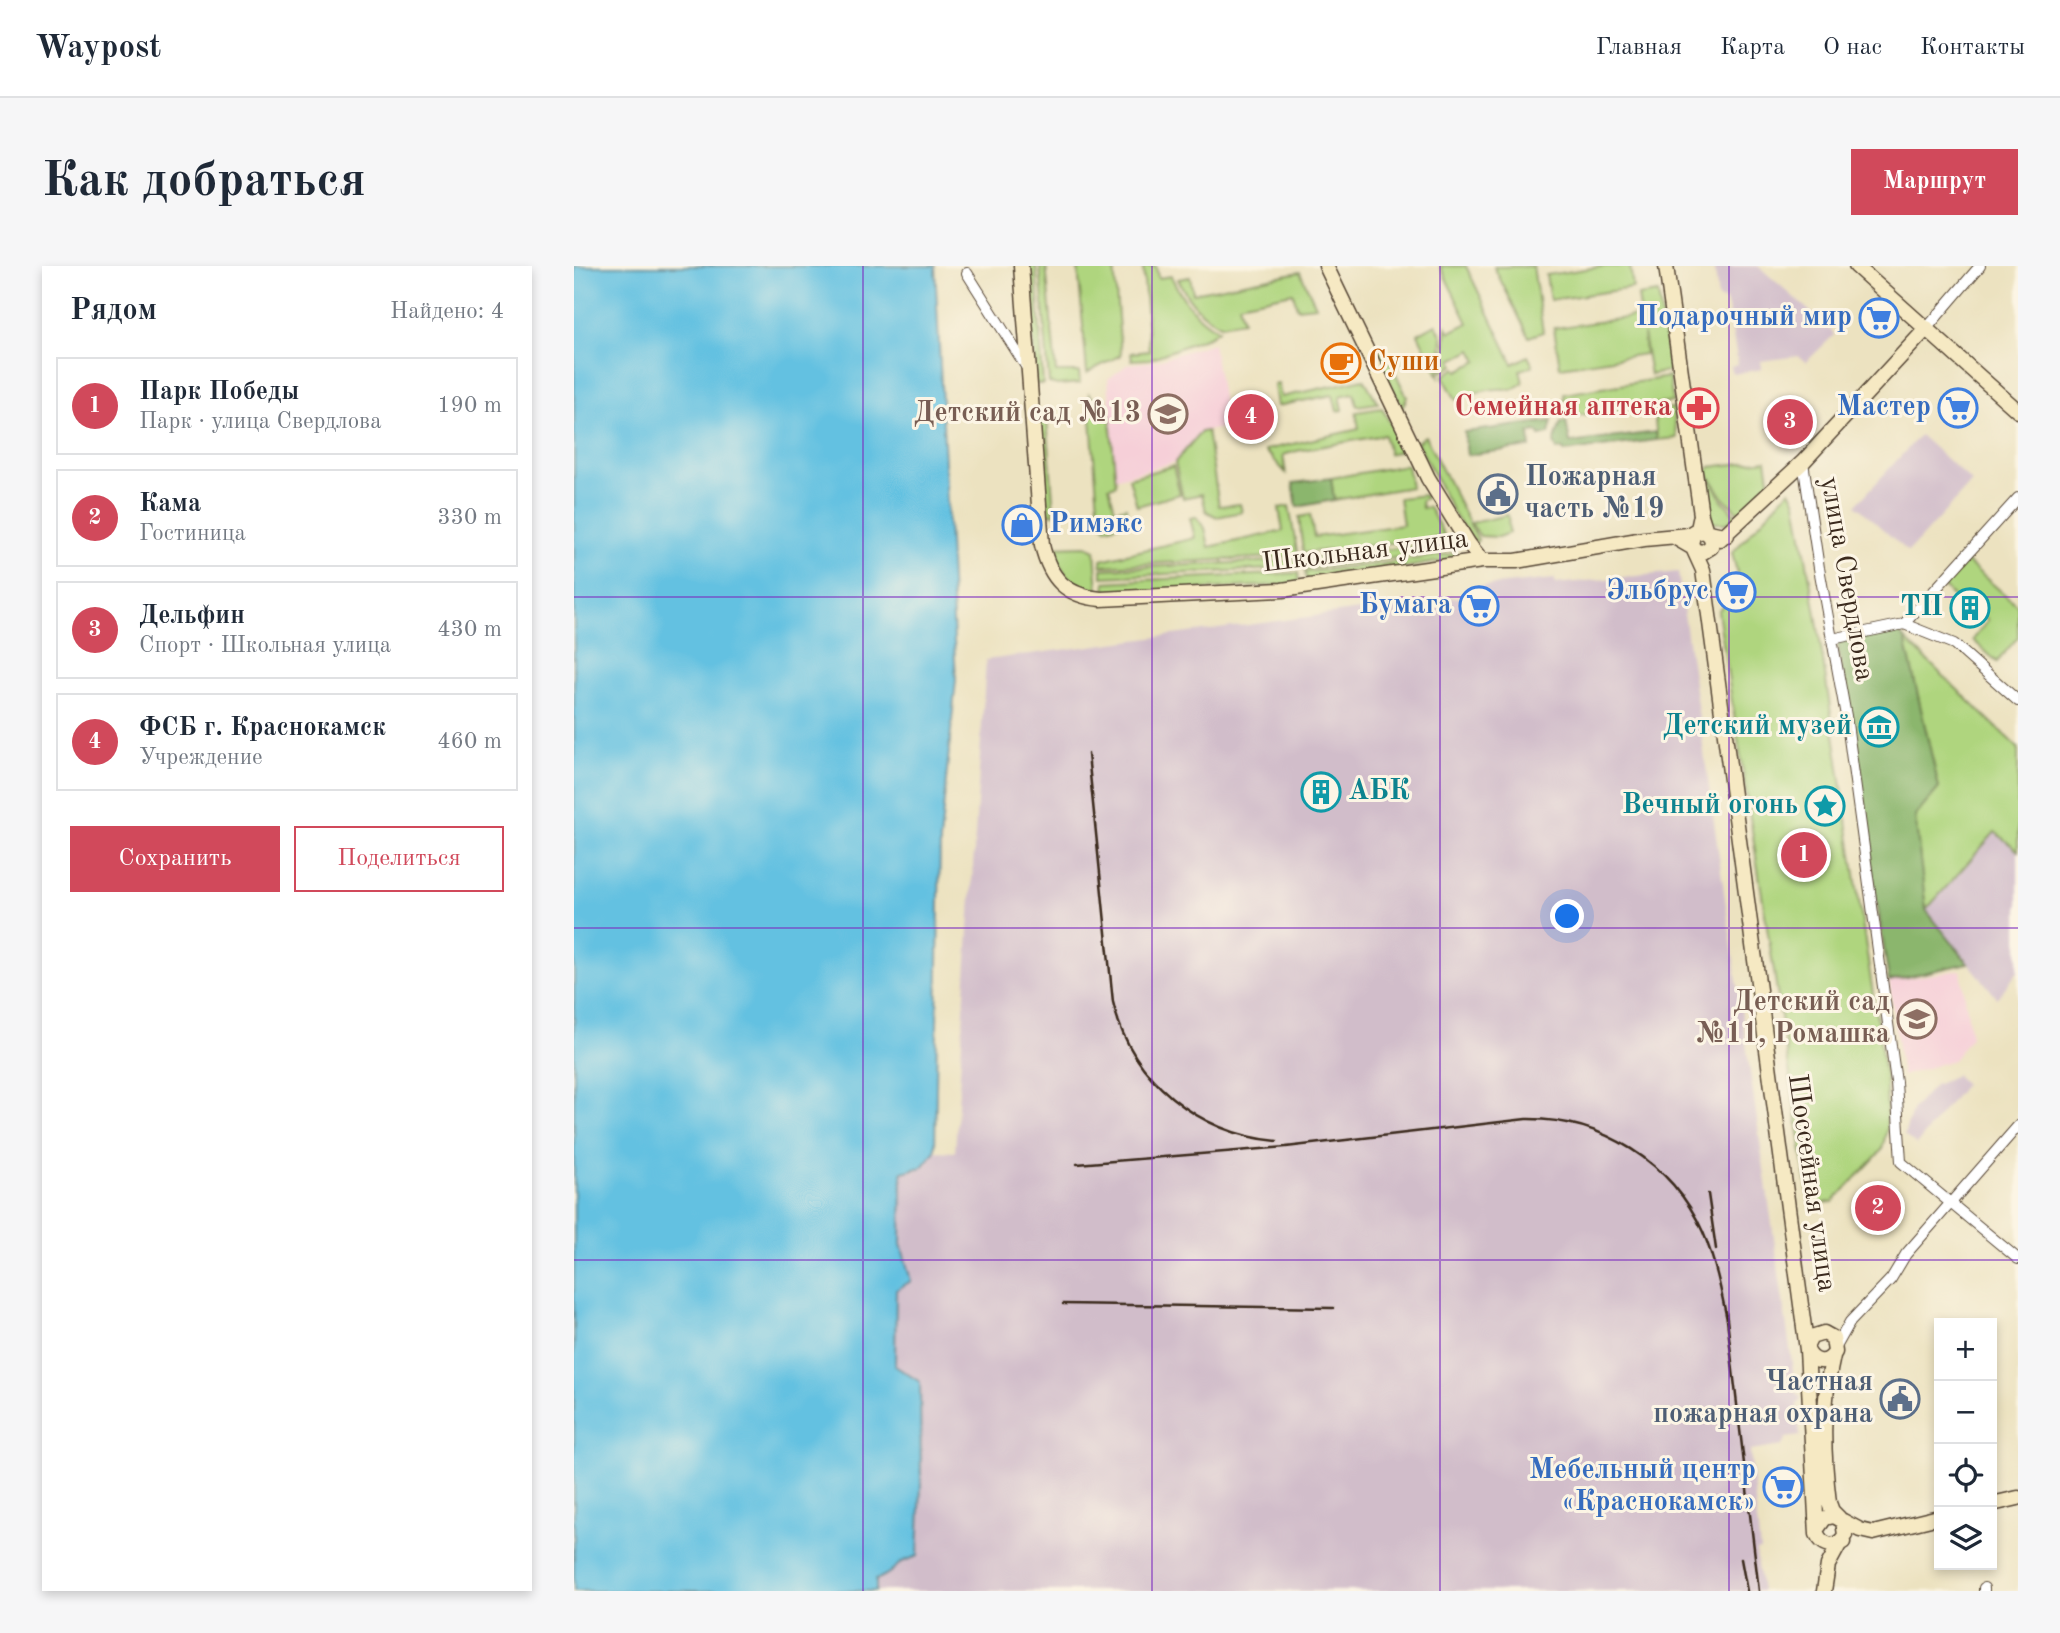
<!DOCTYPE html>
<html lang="ru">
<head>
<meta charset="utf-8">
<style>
	:root { --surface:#fff; --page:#f6f6f7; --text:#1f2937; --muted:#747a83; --line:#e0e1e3; --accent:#d1495b }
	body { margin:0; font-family:"Old Standard TT",serif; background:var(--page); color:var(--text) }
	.controls { position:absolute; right:21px; bottom:21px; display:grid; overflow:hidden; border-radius:0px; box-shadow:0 4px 10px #0003 }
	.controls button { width:63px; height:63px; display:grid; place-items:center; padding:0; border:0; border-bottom:2px solid var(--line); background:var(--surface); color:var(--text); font:35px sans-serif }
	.you { position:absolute; left:994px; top:651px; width:24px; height:24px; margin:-18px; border:5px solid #fff; border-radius:50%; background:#1a73e8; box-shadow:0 0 0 10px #1a73e833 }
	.badge { display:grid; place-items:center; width:46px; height:46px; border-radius:50%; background:var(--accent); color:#fff; font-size:23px; font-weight:700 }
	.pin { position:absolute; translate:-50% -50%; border:4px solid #fff; box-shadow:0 2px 7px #0006 }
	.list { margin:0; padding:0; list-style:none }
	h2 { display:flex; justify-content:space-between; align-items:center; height:91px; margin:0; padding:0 28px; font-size:30px }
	h2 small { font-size:23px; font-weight:400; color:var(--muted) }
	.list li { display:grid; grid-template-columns:46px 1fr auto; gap:21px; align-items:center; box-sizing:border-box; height:98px; margin:0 14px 14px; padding:0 14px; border:2px solid var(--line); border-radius:0px }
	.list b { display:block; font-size:26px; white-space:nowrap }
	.list p { margin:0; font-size:23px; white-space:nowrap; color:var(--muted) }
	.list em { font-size:23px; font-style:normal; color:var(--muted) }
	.actions { display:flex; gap:14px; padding:21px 28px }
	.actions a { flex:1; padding:16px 0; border:2px solid var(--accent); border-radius:0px; text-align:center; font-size:24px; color:var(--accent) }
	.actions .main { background:var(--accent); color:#fff }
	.icon { flex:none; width:38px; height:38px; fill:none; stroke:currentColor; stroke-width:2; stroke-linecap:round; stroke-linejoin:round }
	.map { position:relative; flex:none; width:1444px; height:1325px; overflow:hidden; border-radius:0px }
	header { display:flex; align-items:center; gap:42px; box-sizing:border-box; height:98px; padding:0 35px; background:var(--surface); border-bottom:2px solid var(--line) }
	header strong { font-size:33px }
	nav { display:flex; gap:38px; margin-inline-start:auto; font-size:24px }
	.intro { display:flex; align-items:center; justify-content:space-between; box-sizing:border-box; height:168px; padding:0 42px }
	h1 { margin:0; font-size:49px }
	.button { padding:18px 32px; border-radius:0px; background:var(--accent); color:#fff; font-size:24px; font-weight:700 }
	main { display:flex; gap:42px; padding:0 42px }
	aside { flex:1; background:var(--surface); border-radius:0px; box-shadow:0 4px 10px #0003 }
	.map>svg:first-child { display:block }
	.built { fill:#f6cfd8 }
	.industrial { fill:#d1bdca }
	.green { fill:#afd57e; stroke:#75804e; stroke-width:2 }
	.forest { fill:#8bb66d; stroke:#637046; stroke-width:2 }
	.water { fill:#63c1e1; stroke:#4f7680; stroke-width:2 }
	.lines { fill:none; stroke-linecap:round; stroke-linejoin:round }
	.street-casing { stroke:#564636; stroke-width:12 }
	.secondary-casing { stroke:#564636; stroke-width:17 }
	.street { stroke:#fff; stroke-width:10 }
	.secondary { stroke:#f6e9c3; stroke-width:14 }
	.rail { stroke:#3b2a1e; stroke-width:2.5 }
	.grid { fill:none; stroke:#7b2cbf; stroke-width:2; stroke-opacity:0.55 }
	.labels { text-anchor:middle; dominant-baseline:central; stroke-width:6; stroke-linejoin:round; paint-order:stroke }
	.shop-label { font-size:28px; font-weight:bold; fill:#366cbe; stroke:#fcf5e5; text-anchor:end }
	.food-label { font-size:28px; font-weight:bold; fill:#c56008; stroke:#fcf5e5; text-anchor:start }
	.health-label { font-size:28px; font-weight:bold; fill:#be3a42; stroke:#fcf5e5; text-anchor:end }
	.education-label { font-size:28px; font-weight:bold; fill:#785e54; stroke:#fcf5e5; text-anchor:end }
	.service-label { font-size:28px; font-weight:bold; fill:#4e5e75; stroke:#fcf5e5; text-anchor:start }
	.street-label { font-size:28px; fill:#3b2a1e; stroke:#fcf5e5 }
	.culture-label { font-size:28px; font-weight:bold; fill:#0d838f; stroke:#fcf5e5; text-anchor:end }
</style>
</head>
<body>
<header>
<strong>Waypost</strong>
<nav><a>Главная</a><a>Карта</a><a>О нас</a><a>Контакты</a></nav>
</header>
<div class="intro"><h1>Как добраться</h1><a class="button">Маршрут</a></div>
<main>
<aside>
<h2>Рядом<small>Найдено: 4</small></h2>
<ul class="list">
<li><span class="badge">1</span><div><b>Парк Победы</b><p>Парк · улица Свердлова</p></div><em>190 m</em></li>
<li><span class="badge">2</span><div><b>Кама</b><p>Гостиница</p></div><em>330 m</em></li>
<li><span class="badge">3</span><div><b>Дельфин</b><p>Спорт · Школьная улица</p></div><em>430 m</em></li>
<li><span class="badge">4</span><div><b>ФСБ г. Краснокамск</b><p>Учреждение</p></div><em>460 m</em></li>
</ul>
<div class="actions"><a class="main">Сохранить</a><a>Поделиться</a></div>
</aside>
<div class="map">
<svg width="1444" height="1325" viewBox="0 0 1444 1325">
	<rect width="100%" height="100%" fill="#fcf5e5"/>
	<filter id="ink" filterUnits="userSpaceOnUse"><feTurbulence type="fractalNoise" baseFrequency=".0143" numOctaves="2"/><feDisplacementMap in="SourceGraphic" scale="14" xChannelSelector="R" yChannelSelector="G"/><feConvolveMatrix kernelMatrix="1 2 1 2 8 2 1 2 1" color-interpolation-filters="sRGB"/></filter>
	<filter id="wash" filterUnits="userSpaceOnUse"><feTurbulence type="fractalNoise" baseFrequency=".00686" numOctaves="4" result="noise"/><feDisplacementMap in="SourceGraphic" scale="28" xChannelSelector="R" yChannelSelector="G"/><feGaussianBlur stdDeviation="1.57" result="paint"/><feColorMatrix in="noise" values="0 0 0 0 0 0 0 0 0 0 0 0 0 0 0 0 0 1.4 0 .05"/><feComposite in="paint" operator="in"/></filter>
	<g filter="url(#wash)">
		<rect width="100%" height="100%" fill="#ece2c0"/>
		<path class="built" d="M639,77l14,84 -26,5 -26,30 -60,17 -7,-100 20,-15 23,-2z
			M1387,704l10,67 -18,23 -51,16 -13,-95z"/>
		<path class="industrial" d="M1144,0h40l71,62 5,7 -28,27 -8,-6 -37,5 1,8 -29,5 -2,-8 7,-2 -10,-57 -2,-7 -8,-1 -3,-30z
			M1346,169l52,47 -64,70 -52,-47z
			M1104,306l118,819 5,8 -4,5 3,32 -14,2 -4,8 -32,5 10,99 -4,1 6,40h-886v-11l13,-7 6,-7 14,-7 11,-177 -25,-16 1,-76 15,-10 -10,-36 1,-72 20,-5 13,-16 20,1 31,-492 479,-64v-8l90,-9v5z
			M1422,565l22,20v120l-21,27 -71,-88z
			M1382,809l9,9 -49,61 -12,-10 9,-26 23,-26 2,1z"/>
		<path class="green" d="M454,0h8l7,118h-7z
			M466,0h6l10,106h23l1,11 -22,2 -9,-2z
			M540,0l7,89 -34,18 -9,-106z
			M569,0h13l2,12 13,-2c11,23 24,41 47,54l-8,6 -60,23 -18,1 -1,-7 18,-2z
			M866,0h26l47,98 15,-8 5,10 -13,4 3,13 -12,7c-14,-4 -42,3 -55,10l-13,-24 13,-8 2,3 20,-10 -6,-11 -20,10 2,5 -12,7 5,-45 3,5 18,-9z
			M959,0l10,66 -14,5 -35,-70z
			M1032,0h24l3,22 -83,12 -4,-25z
			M726,6l16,34 -19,2 -4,-15 -54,11 4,17 -22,4c-21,-10 -34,-26 -43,-46l12,-2 3,16z
			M1084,27l12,78 -20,4 -7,-41 2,20 -85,13 -6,-39 87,-12 -3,-20z
			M862,58l6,13 -3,40 -21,-43z
			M808,79l25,52 -5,11 -25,-52z
			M1095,111l4,25 -107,15 -2,-23z
			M790,113l14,24 -21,3 -3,-13 -14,3 3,14 -6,1 -4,-16 -56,11 -3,-21 4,-1 3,13z
			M515,128l21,21 6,70 -7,2 6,23 11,-3 5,14 -25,7 -7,-8z
			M808,142l21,39 -4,4 -10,3 -5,-19 -87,16 -14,4 3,18 -21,-23 94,-21 -3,-17z
			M1099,142l4,30 -20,2 -3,-30z
			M473,151l7,97 -6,-1 -8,-95z
			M633,165l12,75 21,-2 2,8 -25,5 -11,-6 -4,-17 -19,4 -8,-36 26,-30z
			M851,170l53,104 -3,3 -20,-27 -38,-74z
			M1192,194l5,31 -29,25 -19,-19 -16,-25 3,-5z
			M833,199l4,22 -77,13 -3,-22z
			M599,200l7,28 -43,12 -8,-28z
			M1130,203l18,31 16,18 -11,5h-16z
			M1216,224l6,12 20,112 70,467 1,47 -5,22 -49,52 -23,2 -92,-593 7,-8 19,-4 -12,-46z
			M850,229l2,3 -5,3 1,7 7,-1 16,30 -142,16 -4,-36 11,-2 4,22 89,-12 -4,-27z
			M715,240l9,50 -196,10 -1,-6 94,-22 -5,-20 6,-1 9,11 4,19 74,-16 -4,-23z
			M934,249l1,18 -11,4 -18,-1 -9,-13z
			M876,276l5,7 -80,12 -71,8 -1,-10z
			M512,280l9,4 3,42c-28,-2 -36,-23 -48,-45z
			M882,287l5,5 -154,26 -2,-12 76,-8z
			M724,294l1,8 -197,9v-8z
			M1392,295l52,45v31l-21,25 -24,-22 15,-20 -20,-19 -11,11 -3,-5 3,-6 -14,-15z
			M724,307l1,11 -193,10 -1,-12 16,-1z
			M1331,373l113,109v103l-23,-19 -69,78 -11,-94 24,-28z"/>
		<path class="forest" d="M978,155l-3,13 -9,2 -2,-4 -9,1 1,14 -63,8 -3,-23z
			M992,155l4,22 86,-11 1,8 -93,12 -1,-3 -6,1 -3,-7 7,-21z
			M757,212l3,22 -37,7 -4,-24z
			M1322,363l9,10 34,149 -24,28 11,94 42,53 -79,18 -52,-341z"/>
		<path class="water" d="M0,0h361l21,414 -16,161 -5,310 -13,16 -20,5 -1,72 10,37 -15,9 -1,76 25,16 1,102 -3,72 -16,6 -13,11 -13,7v11h-302z"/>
	</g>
	<g filter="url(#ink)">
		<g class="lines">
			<g class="street-casing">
				<path id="street" d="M393,7l60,95
					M1353,62l53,-62
					M1229,196l16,106 27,148 50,366 5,80 117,97
					M1330,358l50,20 64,57
					M1258,373l72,-15 114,-126
					M1262,1081l14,-25 41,-43 15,-25 112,-128
					M1410,1325v-3"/>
			</g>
			<g class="secondary-casing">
				<path id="secondary" d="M447,0l21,279c8,34 24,51 59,54l181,-9 200,-29h34l128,-22 44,-4 10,-6 3,-14
					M752,0l102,212 40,65 14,18
					M1092,0l35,249 5,16 6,8 -1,8 -8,5 -7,-1 -5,-6 2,-10c10,-8 22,0 34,0
					M1282,0l162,145
					M1100,271l19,11 10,22 104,780c6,14 21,15 28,2l-2,-14 -9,-5 -13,4 -4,8
					M1146,273l83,-77 124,-134
					M1233,1084l10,184c7,14 21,14 28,1l-2,-14 -9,-5 -9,2 -8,11
					M1259,1090c-12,50 -10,97 -4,147l3,8 7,7
					M1418,1238l26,-6
					M1269,1255l17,9 13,3 66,-16
					M1250,1325l4,-26 12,-22 3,-1"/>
			</g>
			<use href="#street" class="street"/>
			<use href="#secondary" class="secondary"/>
			<path class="rail" d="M514,488l25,248c17,77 86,132 164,139
				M503,898l209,-17 240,-28c75,-1 146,43 177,113 12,28 18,58 24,88
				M1134,928l8,55
				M489,1038l270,4
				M1152,1045l33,280
				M1167,1293l6,32"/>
		</g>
	</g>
	<path class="grid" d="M289,0v1325M578,0v1325M866,0v1325M1155,0v1325M0,331h1444M0,662h1444M0,994h1444"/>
	<defs>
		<g id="supermarket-ring" transform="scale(2.0125)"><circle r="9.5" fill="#fcf5e5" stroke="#3f7fe0" stroke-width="1.5"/><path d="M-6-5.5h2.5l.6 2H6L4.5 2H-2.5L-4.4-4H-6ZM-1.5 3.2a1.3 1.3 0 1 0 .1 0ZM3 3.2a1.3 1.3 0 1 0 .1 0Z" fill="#3f7fe0"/></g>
		<g id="cafe-ring" transform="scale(2.0125)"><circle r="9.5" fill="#fcf5e5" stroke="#e8710a" stroke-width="1.5"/><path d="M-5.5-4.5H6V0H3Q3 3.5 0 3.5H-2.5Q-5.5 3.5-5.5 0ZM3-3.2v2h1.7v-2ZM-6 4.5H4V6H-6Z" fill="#e8710a"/></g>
		<g id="pharmacy-ring" transform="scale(2.0125)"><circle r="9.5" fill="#fcf5e5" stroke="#e0444e" stroke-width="1.5"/><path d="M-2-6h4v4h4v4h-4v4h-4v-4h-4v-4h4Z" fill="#e0444e"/></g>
		<g id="school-ring" transform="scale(2.0125)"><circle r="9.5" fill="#fcf5e5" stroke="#8d6e63" stroke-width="1.5"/><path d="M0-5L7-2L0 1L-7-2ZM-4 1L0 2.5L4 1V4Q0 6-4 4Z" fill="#8d6e63"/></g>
		<g id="civic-ring" transform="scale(2.0125)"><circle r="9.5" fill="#fcf5e5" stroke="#5c6f8a" stroke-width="1.5"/><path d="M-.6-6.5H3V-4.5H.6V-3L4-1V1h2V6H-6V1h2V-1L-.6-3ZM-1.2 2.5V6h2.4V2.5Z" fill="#5c6f8a"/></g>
		<g id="shop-ring" transform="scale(2.0125)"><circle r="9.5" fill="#fcf5e5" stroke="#3f7fe0" stroke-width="1.5"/><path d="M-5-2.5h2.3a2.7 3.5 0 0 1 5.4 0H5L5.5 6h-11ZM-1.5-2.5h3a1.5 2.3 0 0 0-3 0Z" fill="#3f7fe0"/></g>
		<g id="building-ring" transform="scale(2.0125)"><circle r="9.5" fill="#fcf5e5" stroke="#0f9aa8" stroke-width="1.5"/><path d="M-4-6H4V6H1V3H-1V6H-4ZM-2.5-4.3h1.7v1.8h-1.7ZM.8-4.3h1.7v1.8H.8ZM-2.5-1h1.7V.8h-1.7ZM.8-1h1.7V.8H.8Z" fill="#0f9aa8"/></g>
		<g id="museum-ring" transform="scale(2.0125)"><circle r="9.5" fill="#fcf5e5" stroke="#0f9aa8" stroke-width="1.5"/><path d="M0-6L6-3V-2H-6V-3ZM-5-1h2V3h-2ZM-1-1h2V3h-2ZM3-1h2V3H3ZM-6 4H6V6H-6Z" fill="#0f9aa8"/></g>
		<g id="sight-ring" transform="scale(2.0125)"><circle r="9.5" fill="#fcf5e5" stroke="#0f9aa8" stroke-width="1.5"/><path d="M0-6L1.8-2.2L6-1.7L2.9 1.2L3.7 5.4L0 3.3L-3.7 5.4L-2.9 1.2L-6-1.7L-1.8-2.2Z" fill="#0f9aa8"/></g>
	</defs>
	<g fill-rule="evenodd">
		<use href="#supermarket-ring" x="1305" y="52"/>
		<use href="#cafe-ring" x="767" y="97"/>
		<use href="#pharmacy-ring" x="1125" y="142"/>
		<use href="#supermarket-ring" x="1384" y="142"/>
		<use href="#school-ring" x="594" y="148"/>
		<use href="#civic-ring" x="924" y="228"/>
		<use href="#shop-ring" x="448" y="259"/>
		<use href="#supermarket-ring" x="1162" y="326"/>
		<use href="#supermarket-ring" x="905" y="340"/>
		<use href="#building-ring" x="1396" y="342"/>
		<use href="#museum-ring" x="1305" y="461"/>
		<use href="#building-ring" x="747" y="526"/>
		<use href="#sight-ring" x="1251" y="540"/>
		<use href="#school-ring" x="1343" y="753"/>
		<use href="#civic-ring" x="1326" y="1133"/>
		<use href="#supermarket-ring" x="1209" y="1221"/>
	</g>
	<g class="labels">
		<g class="shop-label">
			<text x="1278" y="52">Подарочный мир</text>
			<text x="1357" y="142">Мастер</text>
			<text x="475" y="259" text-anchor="start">Римэкс</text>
			<text x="1135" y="326">Эльбрус</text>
			<text x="878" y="340">Бумага</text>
			<text x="1182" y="1205">Мебельный центр<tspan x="1182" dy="32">«Краснокамск»</tspan></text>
		</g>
		<g class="food-label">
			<text x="794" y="97">Суши</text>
		</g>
		<g class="health-label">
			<text x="1098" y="142">Семейная аптека</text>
		</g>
		<g class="education-label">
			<text x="567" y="148">Детский сад №13</text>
			<text x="1316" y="737">Детский сад<tspan x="1316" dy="32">№11, Ромашка</tspan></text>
		</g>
		<g class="service-label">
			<text x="951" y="212">Пожарная<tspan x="951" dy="32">часть №19</tspan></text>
			<text x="1299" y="1117" text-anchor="end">Частная<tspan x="1299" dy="32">пожарная охрана</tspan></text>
		</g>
		<g class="street-label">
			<text transform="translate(791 286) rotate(-7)">Школьная улица</text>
			<text transform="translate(1272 313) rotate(80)">улица Свердлова</text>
			<text transform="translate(1237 917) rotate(82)">Шоссейная улица</text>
		</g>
		<g class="culture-label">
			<text x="1369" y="342">ТП</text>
			<text x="1278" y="461">Детский музей</text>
			<text x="774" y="526" text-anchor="start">АБК</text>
			<text x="1224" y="540">Вечный огонь</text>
		</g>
	</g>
</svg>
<div class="controls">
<button>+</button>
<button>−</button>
<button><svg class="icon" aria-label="locate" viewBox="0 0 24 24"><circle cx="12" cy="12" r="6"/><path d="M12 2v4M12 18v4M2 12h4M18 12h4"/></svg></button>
<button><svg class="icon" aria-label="layers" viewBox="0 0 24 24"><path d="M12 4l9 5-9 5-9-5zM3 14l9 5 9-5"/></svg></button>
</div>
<div class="you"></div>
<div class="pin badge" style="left:1230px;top:589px">1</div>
<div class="pin badge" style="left:1304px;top:942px">2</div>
<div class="pin badge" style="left:1216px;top:156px">3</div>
<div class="pin badge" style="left:677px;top:151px">4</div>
</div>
</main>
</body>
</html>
